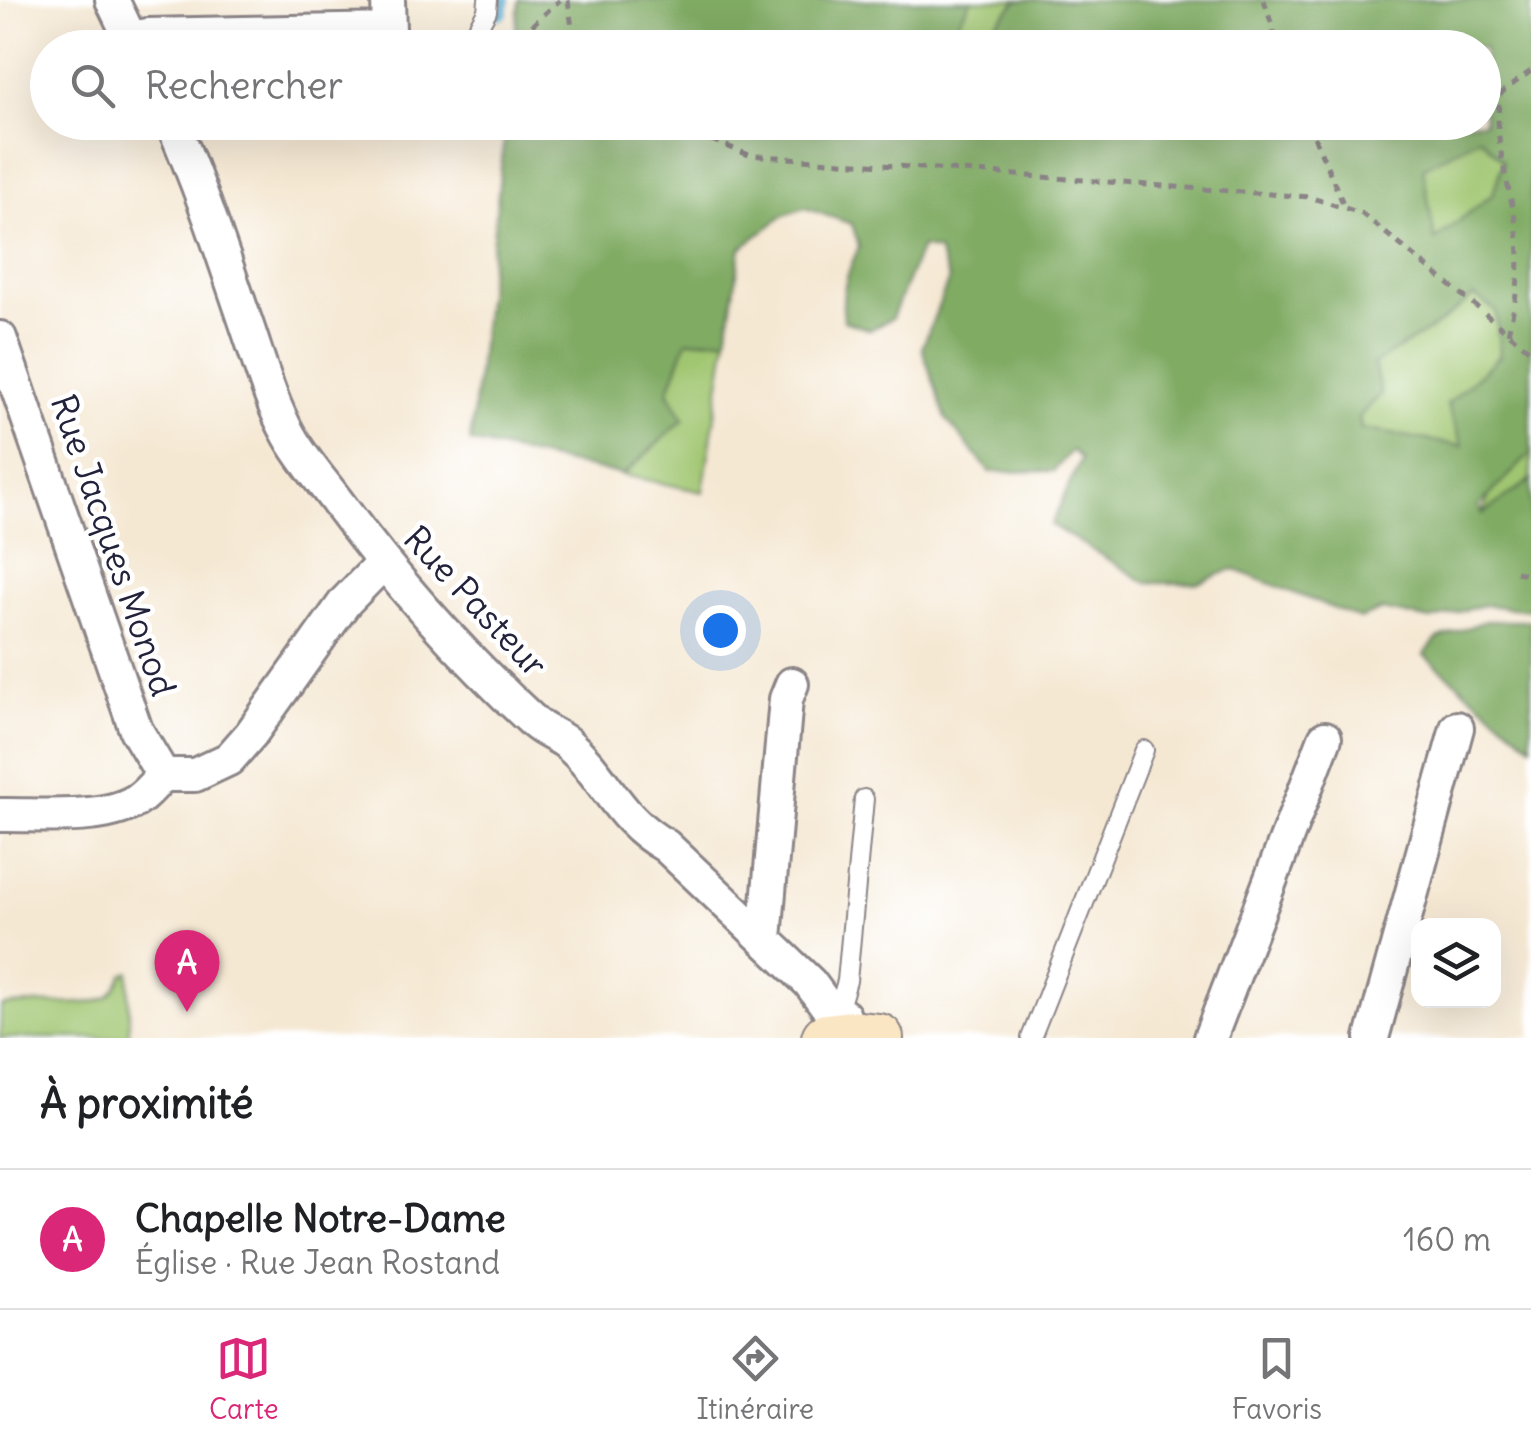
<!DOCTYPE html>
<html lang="fr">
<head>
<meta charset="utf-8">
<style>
	:root { --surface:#fff; --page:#f6f6f6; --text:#202124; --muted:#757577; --line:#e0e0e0; --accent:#db2777 }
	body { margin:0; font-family:Delius,sans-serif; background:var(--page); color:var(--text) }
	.controls { position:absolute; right:30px; bottom:30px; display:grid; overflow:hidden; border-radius:20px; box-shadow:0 10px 40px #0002 }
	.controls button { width:90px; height:90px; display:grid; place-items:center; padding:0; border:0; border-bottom:2px solid var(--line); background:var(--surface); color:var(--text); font:50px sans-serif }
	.you { position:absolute; left:720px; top:630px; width:35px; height:35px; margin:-25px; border:8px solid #fff; border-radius:50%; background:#1a73e8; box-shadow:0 0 0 15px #1a73e833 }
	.badge { display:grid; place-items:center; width:65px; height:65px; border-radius:50%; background:var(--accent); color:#fff; font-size:32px; font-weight:700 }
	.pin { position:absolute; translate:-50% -82px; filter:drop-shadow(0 2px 5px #0008) }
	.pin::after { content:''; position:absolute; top:52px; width:35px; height:30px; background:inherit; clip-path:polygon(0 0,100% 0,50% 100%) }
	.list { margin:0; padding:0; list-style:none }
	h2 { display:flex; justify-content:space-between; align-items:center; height:130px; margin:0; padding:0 40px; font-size:42px }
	h2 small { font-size:32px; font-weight:400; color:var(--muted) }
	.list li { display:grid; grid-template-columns:65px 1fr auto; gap:30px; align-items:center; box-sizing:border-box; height:140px; padding:0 40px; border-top:2px solid var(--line) }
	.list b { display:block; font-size:38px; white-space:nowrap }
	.list p { margin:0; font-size:32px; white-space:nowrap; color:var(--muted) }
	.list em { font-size:32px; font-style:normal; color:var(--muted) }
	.icon { flex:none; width:55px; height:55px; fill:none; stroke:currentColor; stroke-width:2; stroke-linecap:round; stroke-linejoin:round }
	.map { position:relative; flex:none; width:1531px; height:1038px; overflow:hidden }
	.search { position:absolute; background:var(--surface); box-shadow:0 10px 40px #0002; left:30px; right:30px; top:30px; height:110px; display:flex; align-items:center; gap:25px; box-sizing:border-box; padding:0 35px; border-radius:55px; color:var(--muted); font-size:38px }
	.sheet { height:270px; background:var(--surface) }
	nav { display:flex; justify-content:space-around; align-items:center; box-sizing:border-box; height:140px; border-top:2px solid var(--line); background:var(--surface); font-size:28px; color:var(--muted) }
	nav a { display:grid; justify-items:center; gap:5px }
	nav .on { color:var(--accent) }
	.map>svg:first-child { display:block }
	.green { fill:#a0c671; stroke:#617456; stroke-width:2.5 }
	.forest { fill:#80ab63; stroke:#51664f; stroke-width:2.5; fill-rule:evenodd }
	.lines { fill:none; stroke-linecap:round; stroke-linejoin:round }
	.stream { stroke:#4fa9cd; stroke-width:9 }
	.lane-casing { stroke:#8c8587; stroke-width:22 }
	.street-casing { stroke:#8c8587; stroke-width:38 }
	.secondary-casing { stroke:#8c8587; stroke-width:52 }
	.path { stroke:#8c8587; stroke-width:5; stroke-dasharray:8 8; stroke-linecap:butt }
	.lane { stroke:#fff; stroke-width:18 }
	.street { stroke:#fff; stroke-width:32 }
	.secondary { stroke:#fbe6c4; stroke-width:48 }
	.labels { text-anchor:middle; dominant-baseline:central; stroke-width:9; stroke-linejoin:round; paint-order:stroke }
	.street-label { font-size:35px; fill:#22223b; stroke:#fff }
</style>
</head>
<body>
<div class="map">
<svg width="1531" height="1038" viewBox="0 0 1531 1038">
	<rect width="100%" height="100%" fill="#fff"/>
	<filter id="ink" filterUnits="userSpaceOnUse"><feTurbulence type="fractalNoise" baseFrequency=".01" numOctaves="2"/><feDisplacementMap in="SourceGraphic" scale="20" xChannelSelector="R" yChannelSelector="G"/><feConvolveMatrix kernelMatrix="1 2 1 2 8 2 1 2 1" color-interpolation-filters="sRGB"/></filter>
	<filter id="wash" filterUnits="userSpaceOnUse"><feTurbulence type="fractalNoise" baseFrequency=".0048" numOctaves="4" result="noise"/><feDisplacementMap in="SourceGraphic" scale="40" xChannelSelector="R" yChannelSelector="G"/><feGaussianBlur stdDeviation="2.25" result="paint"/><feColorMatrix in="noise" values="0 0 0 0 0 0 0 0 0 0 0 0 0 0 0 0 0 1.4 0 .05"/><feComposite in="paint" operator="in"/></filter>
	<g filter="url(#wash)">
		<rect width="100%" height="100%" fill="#f5e8d3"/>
		<path class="green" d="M971,0h47l-23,24 6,23h-24l1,-5 -24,-13z
			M1480,136l23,25 -10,33 -59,47 -12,-73z
			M1474,295l22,16 4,45 -53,48 16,43 -102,-18 -2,-12 22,-23 -7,-30 63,-39z
			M727,338l-24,154 -80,-17 60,-55 -15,-28 19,-52z
			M1531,453v27l-50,35 8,-19z
			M129,972v66h-129l1,-32c26,-5 86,1 103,-7 10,-5 14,-16 19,-25z"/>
		<path class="forest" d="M519,0h452l-17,29 24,13 -1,5h-463z
			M1018,0h513v453l-52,53 3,8 49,-34v130l-47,-5 -53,15 -49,-10 -22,9 -127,-50 -35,14h-51l-96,-58 30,-66 -9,-9 -18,21 -64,1 -44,-53 -24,-71 27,-69 -11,-28 -17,-4 -29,71 -22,12 -26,-9c-4,-29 3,-48 15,-74l-7,-23 -47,-16 -21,7 -43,33 -14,90 -40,3 -19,51 16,27 -61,56 -153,-33 36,-319 978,-1v-74l-483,-1 -6,-23zM1480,137l23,24 -10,33 -58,46 -12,-72zM1474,296l22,15 4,45 -53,48 16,42 -102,-17 -2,-12 22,-23 -7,-30 63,-39z
			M1485,621h46v124l-107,-90 13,-16z"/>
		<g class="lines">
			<path class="stream" d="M498,15l5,-1 3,-14"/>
		</g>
	</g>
	<g filter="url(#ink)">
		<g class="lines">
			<g class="lane-casing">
				<path id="lane" d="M477,29l10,-18 1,-11
					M838,1011l9,-30 17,-182
					M1031,1038l113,-288"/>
			</g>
			<g class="street-casing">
				<path id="street" d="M112,0l23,48
					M131,38l17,-3 241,-5 -1,-30
					M172,122c30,68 52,137 76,207 12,35 23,74 41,106 13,24 33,46 49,68 59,80 124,153 197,220 10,9 22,12 32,20 40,35 49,75 99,103l144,137 16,22 18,11 7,22
					M0,338l136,392 27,45
					M0,815c40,-1 108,7 140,-17 9,-7 16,-16 23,-23h32l34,-16 22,-25 94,-132 38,-39
					M765,938l21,-239 6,-15
					M1210,1038l115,-300
					M1372,1038l85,-310"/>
			</g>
			<g class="secondary-casing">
				<path id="secondary" d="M826,1038l25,-3 28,3"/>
			</g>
			<path class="path" d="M568,0l7,48
				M1264,0l15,48
				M502,32l18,4 22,12
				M520,36l40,-36
				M667,122l82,33 560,42 52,16 170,138
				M1308,122l37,86
				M1508,333c8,-32 13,-61 10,-93 -5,-49 -28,-99 -17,-147l30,-22
				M1516,572l15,3"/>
			<use href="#lane" class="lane"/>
			<use href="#street" class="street"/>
			<use href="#secondary" class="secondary"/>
		</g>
	</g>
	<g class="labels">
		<g class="street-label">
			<text transform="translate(114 545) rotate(71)">Rue Jacques Monod</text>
			<text transform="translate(476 601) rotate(47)">Rue Pasteur</text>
		</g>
	</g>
</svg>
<div class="controls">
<button><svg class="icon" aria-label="layers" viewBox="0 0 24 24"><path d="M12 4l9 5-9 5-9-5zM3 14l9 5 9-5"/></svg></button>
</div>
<div class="you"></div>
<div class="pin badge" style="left:187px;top:1012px">A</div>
<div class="search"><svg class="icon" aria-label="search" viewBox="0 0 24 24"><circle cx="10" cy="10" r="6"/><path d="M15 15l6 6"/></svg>Rechercher</div>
</div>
<section class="sheet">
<h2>À proximité<small></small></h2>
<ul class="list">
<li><span class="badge">A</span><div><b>Chapelle Notre-Dame</b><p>Église · Rue Jean Rostand</p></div><em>160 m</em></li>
</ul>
</section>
<nav>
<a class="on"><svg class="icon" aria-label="map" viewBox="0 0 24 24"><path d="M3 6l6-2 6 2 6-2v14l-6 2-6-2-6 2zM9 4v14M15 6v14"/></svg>Carte</a>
<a><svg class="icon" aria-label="directions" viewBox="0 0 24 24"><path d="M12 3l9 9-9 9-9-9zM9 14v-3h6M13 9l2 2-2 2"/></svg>Itinéraire</a>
<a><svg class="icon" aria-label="saved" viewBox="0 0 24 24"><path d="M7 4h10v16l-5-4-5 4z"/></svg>Favoris</a>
</nav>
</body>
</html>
